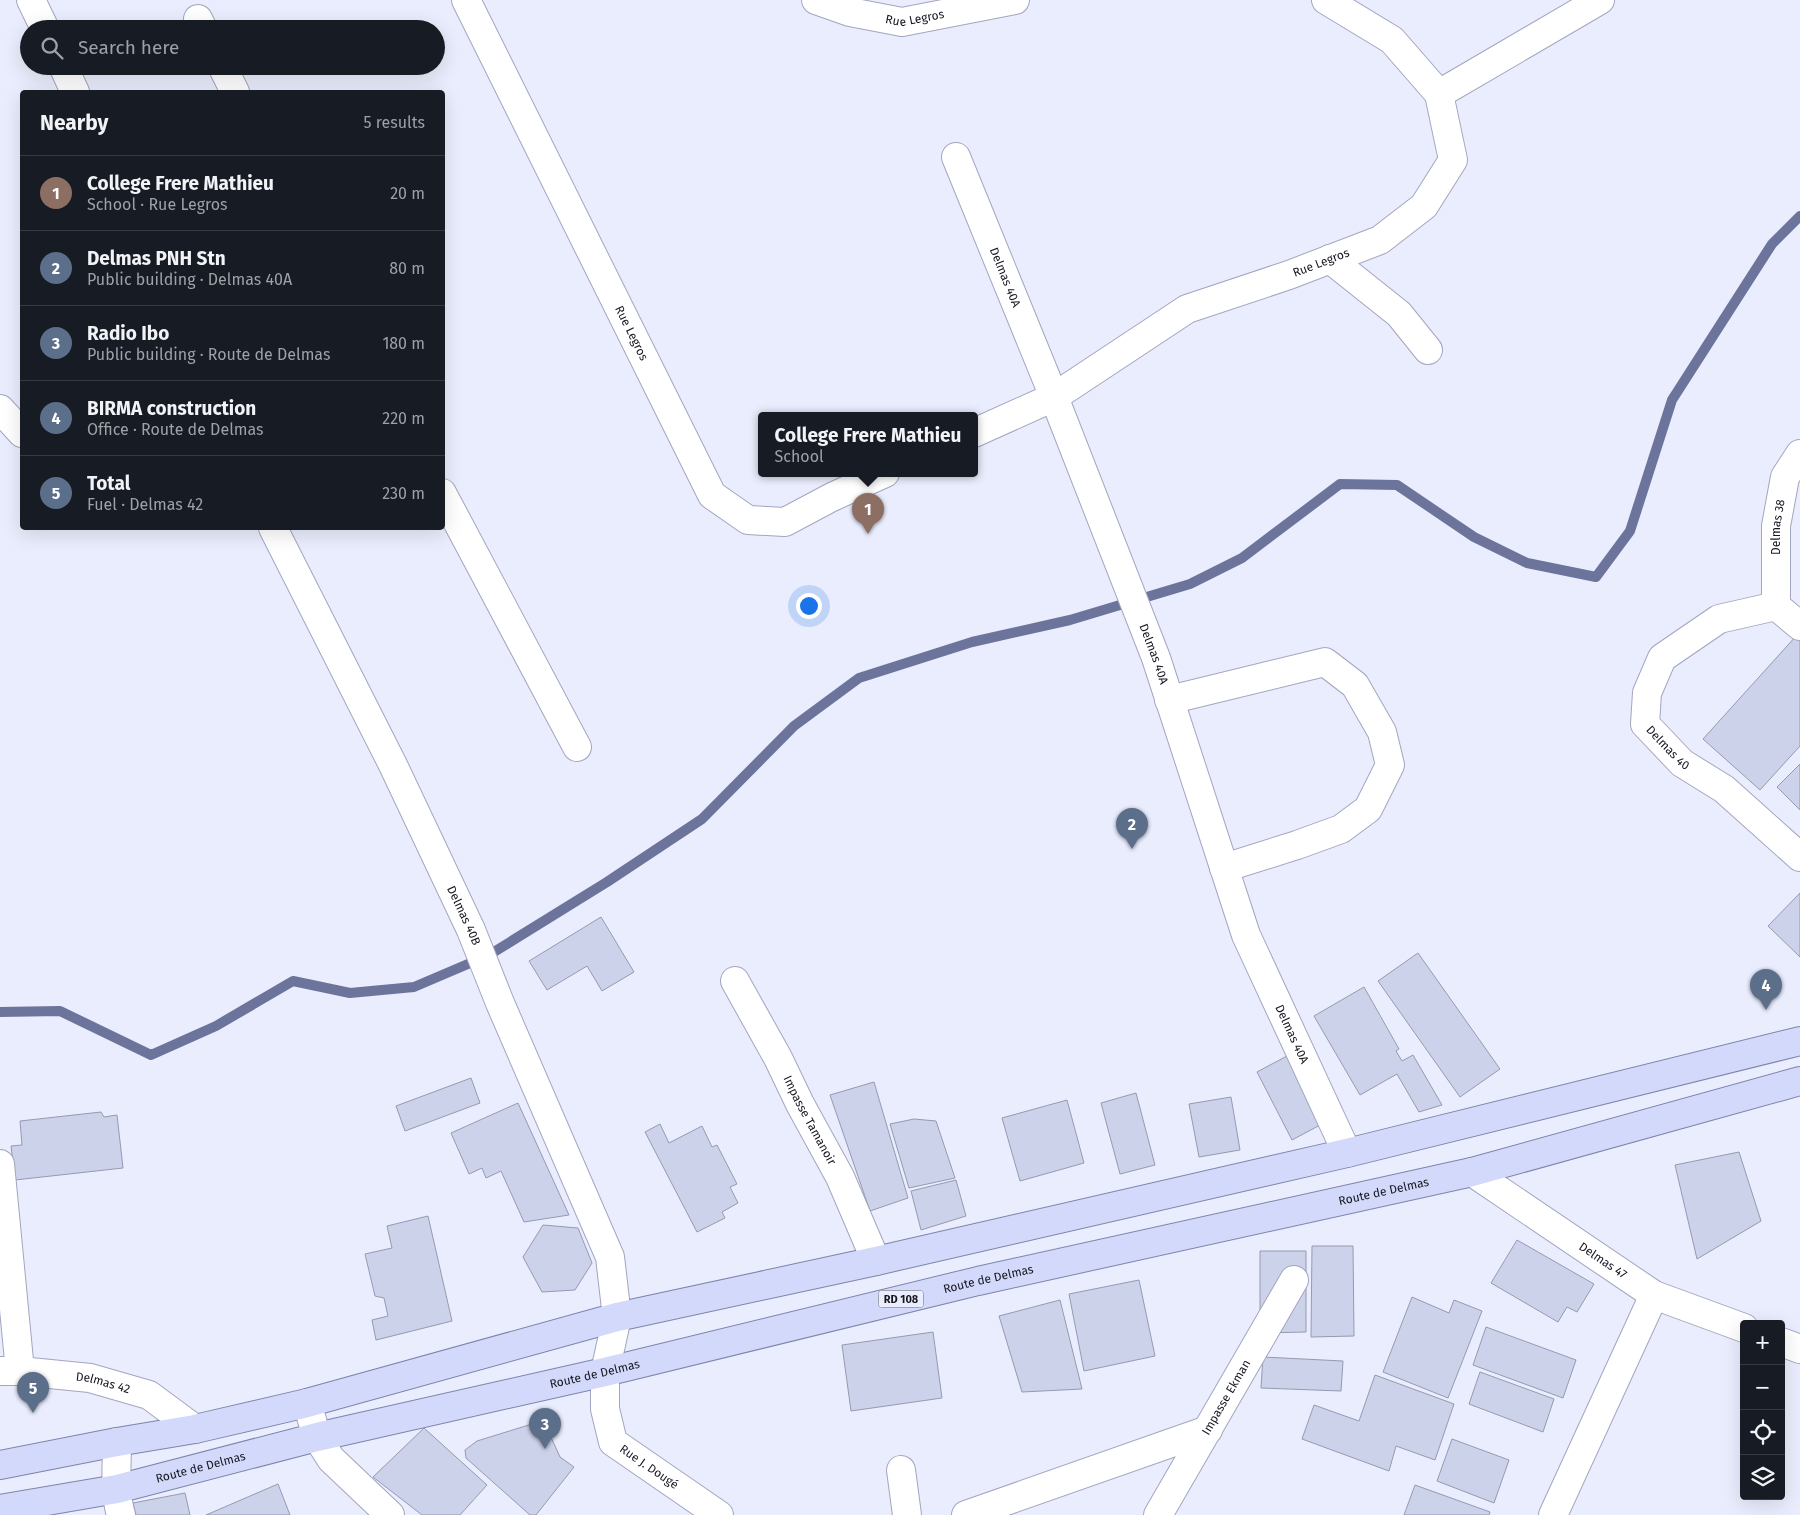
<!DOCTYPE html>
<html lang="en">
<head>
<meta charset="utf-8">
<style>
	:root { --surface:#171b24; --page:#20242c; --text:#f1f3f6; --muted:#9ea1a6; --line:#363941; --accent:#7c3aed }
	body { margin:0; font-family:"Fira Sans",sans-serif; background:var(--page); color:var(--text) }
	.controls { position:absolute; right:15px; bottom:15px; display:grid; overflow:hidden; border-radius:5px; box-shadow:0 5px 20px #0002 }
	.controls button { width:45px; height:45px; display:grid; place-items:center; padding:0; border:0; border-bottom:1px solid var(--line); background:var(--surface); color:var(--text); font:25px sans-serif }
	.you { position:absolute; left:808px; top:605px; width:18px; height:18px; margin:-12px; border:4px solid #fff; border-radius:50%; background:#1a73e8; box-shadow:0 0 0 8px #1a73e833 }
	.badge { display:grid; place-items:center; width:32px; height:32px; border-radius:50%; background:var(--accent); color:#fff; font-size:16px; font-weight:700 }
	.pin { position:absolute; translate:-50% -41px; filter:drop-shadow(0 1px 2px #0008) }
	.pin::after { content:''; position:absolute; top:26px; width:18px; height:15px; background:inherit; clip-path:polygon(0 0,100% 0,50% 100%) }
	.popup { position:absolute; left:758px; top:412px; width:220px; height:65px; box-sizing:border-box; display:grid; place-content:center; border-radius:5px; background:var(--surface); filter:drop-shadow(0 1px 4px #0005); font-size:16px; white-space:nowrap; color:var(--muted) }
	.popup b { font-size:19px; color:var(--text) }
	.popup::after { content:''; position:absolute; left:50%; top:100%; margin-left:-10px; border:10px solid transparent; border-top-color:var(--surface) }
	.list { margin:0; padding:0; list-style:none }
	h2 { display:flex; justify-content:space-between; align-items:center; height:65px; margin:0; padding:0 20px; font-size:21px }
	h2 small { font-size:16px; font-weight:400; color:var(--muted) }
	.list li { display:grid; grid-template-columns:32px 1fr auto; gap:15px; align-items:center; box-sizing:border-box; height:75px; padding:0 20px; border-top:1px solid var(--line) }
	.list b { display:block; font-size:19px; white-space:nowrap }
	.list p { margin:0; font-size:16px; white-space:nowrap; color:var(--muted) }
	.list em { font-size:16px; font-style:normal; color:var(--muted) }
	.icon { flex:none; width:28px; height:28px; fill:none; stroke:currentColor; stroke-width:2; stroke-linecap:round; stroke-linejoin:round }
	.map { position:relative; flex:none; width:1800px; height:1515px; overflow:hidden }
	.search { position:absolute; background:var(--surface); box-shadow:0 5px 20px #0002; left:20px; top:20px; width:425px; height:55px; display:flex; align-items:center; gap:12px; box-sizing:border-box; padding:0 18px; border-radius:28px; color:var(--muted); font-size:19px }
	.panel { position:absolute; background:var(--surface); box-shadow:0 5px 20px #0002; left:20px; top:90px; width:425px; height:440px; border-radius:5px }
	.map>svg:first-child { display:block }
	.lines { fill:none; stroke-linecap:round; stroke-linejoin:round }
	.stream { stroke:#6d749c; stroke-width:10 }
	.building { fill:#cdd2eb; stroke:#959ab2 }
	.minor-casing { stroke:#a2a6bf; stroke-width:30 }
	.major-casing { stroke:#7d84ab; stroke-width:30 }
	.minor { stroke:#fff; stroke-width:28 }
	.major { stroke:#d3d9fa; stroke-width:28 }
	.labels { text-anchor:middle; dominant-baseline:central; stroke-width:5; stroke-linejoin:round; paint-order:stroke }
	.shield { fill:#eaedfd; stroke:#555662; stroke-width:1 }
	.shield-label { font-size:11px; font-weight:bold; fill:#15161f }
	.street-label { font-size:12px; fill:#15161f; stroke:#eaedfd }
</style>
</head>
<body>
<div class="map">
<svg width="1800" height="1515" viewBox="0 0 1800 1515">
	<rect width="100%" height="100%" fill="#eaedfd"/>
	<g class="lines">
		<path class="stream" d="M0,1012l60,-1 91,44 65,-29 77,-45 57,12 64,-6 75,-32 118,-73 95,-63 92,-93 65,-48 113,-36 98,-22 120,-36 52,-26 98,-74 57,1 77,52 53,26 69,14 34,-46 42,-131 100,-156 28,-28"/>
	</g>
	<path class="building" d="M1797,635l3,3v108l-40,44 -57,-51z
		M1800,764v46l-23,-23z
		M1800,893v64l-32,-31z
		M601,917l33,55 -32,19 -15,-25 -40,24 -18,-29z
		M1418,953l82,116 -40,28 -82,-116z
		M1364,987l35,62 -3,2 6,10 11,-6 29,50 -23,7 -22,-38 -37,21 -46,-79z
		M1287,1056l35,68 -30,16 -35,-68z
		M471,1078l9,25 -75,28 -9,-25z
		M874,1082l34,116 -38,13 -40,-116z
		M1136,1093l19,72 -35,9 -19,-71z
		M1231,1097l9,53 -41,7 -10,-53z
		M1067,1100l17,63 -64,18 -18,-63z
		M518,1103l51,112 -45,7 -23,-51 -15,7 -4,-10 -13,6 -18,-41z
		M101,1112l3,5 13,-2 6,53 -108,12 -4,-34 11,-1 -2,-24z
		M914,1119l22,2 19,57 -46,10 -19,-64z
		M660,1124l9,19 33,-17 10,21 5,-2 20,39 -7,3 8,16 -16,9 3,6 -28,14 -52,-100z
		M1739,1152l22,69 -64,38 -22,-94z
		M956,1180l10,36 -45,14 -10,-39z
		M428,1216l24,105 -76,19 -4,-20 16,-4 -4,-18 -9,-2 -10,-42 27,-6 -5,-22z
		M543,1225l35,3 14,35 -17,27 -33,2 -19,-35z
		M1517,1240l77,44 -17,28 -10,-5 -9,15 -67,-39z
		M1312,1246h41l1,90 -43,1z
		M1260,1251h46v81l-46,1z
		M1139,1280l16,76 -71,15 -15,-77z
		M1412,1297l37,16 5,-13 28,11 -34,87 -65,-26z
		M1060,1300l22,89 -60,3 -23,-76z
		M1486,1327l90,33 -13,38 -90,-33z
		M933,1332l9,66 -91,13 -9,-66z
		M1263,1357l80,4 -2,30 -80,-3z
		M1480,1372l74,27 -11,33 -74,-28z
		M1375,1375l79,29 -19,56 -39,-14 -7,25 -87,-32 12,-34 45,16z
		M532,1424l18,11 10,22 14,10 -38,48h-6l-64,-57 -1,-8 12,-9z
		M424,1428l63,57 -27,30h-38l-49,-38z
		M1452,1439l57,21 -15,43 -57,-22z
		M278,1484l12,31h-84z
		M1415,1485l75,27 -1,3h-85z
		M185,1493l5,22h-54l-3,-12z"/>
	<g class="lines">
		<g class="minor-casing">
			<g id="minor">
				<path d="M31,0l14,29"/>
				<path id="s1" d="M466,0l246,495 36,25 37,2 47,-25 53,-24"/>
				<path id="s2" d="M816,0l34,12 52,10 113,-22"/>
				<path d="M198,19l5,10"/>
				<path d="M63,66l12,26"/>
				<path d="M222,66l13,26"/>
				<path d="M1439,94l161,-94"/>
				<path id="s3" d="M956,157l98,240 102,261 90,277 101,218"/>
				<path d="M1330,259l69,55 29,36"/>
				<path d="M0,409l22,24"/>
				<path id="s4" d="M974,433l80,-36 133,-88 102,-34 91,-35 44,-34 29,-46 -14,-66 -47,-54 -66,-40"/>
				<path d="M442,493l135,254"/>
				<path id="s5" d="M273,528l120,237 78,165 29,73 110,254 7,60 -12,55v37l8,33 106,73"/>
				<path id="s6" d="M1776,606v-80l9,-49 15,-23"/>
				<path id="s7" d="M1800,626l-24,-20 -57,13 -57,39 -15,35 -2,31 37,39 42,26 76,68"/>
				<path d="M1169,700l156,-38 30,23 27,47 8,33 -22,44 -27,20 -44,16 -73,23"/>
				<path id="s8" d="M735,981l43,77 22,46 40,73 36,84"/>
				<path d="M0,1164l20,207"/>
				<path id="s9" d="M1472,1172l182,123 90,33"/>
				<path d="M1781,1342l19,7"/>
				<path id="s10" d="M0,1371h20l70,7 59,17 46,34"/>
				<path d="M307,1403l10,34 14,22 59,56"/>
				<path d="M117,1442c0,24 -3,50 4,73"/>
				<path d="M901,1470l6,45"/>
				<path d="M966,1515l242,-85"/>
				<path id="s11" d="M1158,1515l136,-235"/>
				<path d="M1553,1515l101,-220"/>
			</g>
		</g>
		<g class="major-casing">
			<g id="major">
				<path d="M0,1465l117,-23 78,-13 112,-26 310,-86 259,-56 471,-108 453,-112"/>
				<path id="s12" d="M0,1509l117,-20 200,-52 288,-65 373,-91 494,-109 328,-91"/>
			</g>
		</g>
		<use href="#minor" class="minor"/>
		<use href="#major" class="major"/>
	</g>
	<g class="labels">
		<rect class="shield" x="878.5" y="1290.5" width="45" height="17" rx="4"/>
		<g class="shield-label">
			<text x="901" y="1299">RD 108</text>
		</g>
		<g class="street-label">
			<text stroke="none"><textPath href="#s2" startOffset="102">Rue Legros</textPath></text>
			<text stroke="none"><textPath href="#s4" startOffset="389">Rue Legros</textPath></text>
			<text stroke="none"><textPath href="#s3" startOffset="130">Delmas 40A</textPath></text>
			<text stroke="none"><textPath href="#s1" startOffset="372">Rue Legros</textPath></text>
			<text stroke="none"><textPath href="#s6" startOffset="79">Delmas 38</textPath></text>
			<text stroke="none"><textPath href="#s3" startOffset="535">Delmas 40A</textPath></text>
			<text stroke="none"><textPath href="#s7" startOffset="261">Delmas 40</textPath></text>
			<text stroke="none"><textPath href="#s5" startOffset="432">Delmas 40B</textPath></text>
			<text stroke="none"><textPath href="#s3" startOffset="940">Delmas 40A</textPath></text>
			<text stroke="none"><textPath href="#s8" startOffset="158">Impasse Tamanoir</textPath></text>
			<text stroke="none"><textPath href="#s12" startOffset="1420">Route de Delmas</textPath></text>
			<text stroke="none"><textPath href="#s9" startOffset="158">Delmas 47</textPath></text>
			<text stroke="none"><textPath href="#s12" startOffset="1015">Route de Delmas</textPath></text>
			<text stroke="none"><textPath href="#s12" startOffset="610">Route de Delmas</textPath></text>
			<text stroke="none"><textPath href="#s10" startOffset="104">Delmas 42</textPath></text>
			<text stroke="none"><textPath href="#s11" startOffset="136">Impasse Ekman</textPath></text>
			<text stroke="none"><textPath href="#s12" startOffset="205">Route de Delmas</textPath></text>
			<text stroke="none"><textPath href="#s5" startOffset="1035">Rue J. Dougé</textPath></text>
		</g>
	</g>
</svg>
<div class="controls">
<button>+</button>
<button>−</button>
<button><svg class="icon" aria-label="locate" viewBox="0 0 24 24"><circle cx="12" cy="12" r="6"/><path d="M12 2v4M12 18v4M2 12h4M18 12h4"/></svg></button>
<button><svg class="icon" aria-label="layers" viewBox="0 0 24 24"><path d="M12 4l9 5-9 5-9-5zM3 14l9 5 9-5"/></svg></button>
</div>
<div class="you"></div>
<div class="pin badge" style="left:868px;top:534px;background:#8d6e63">1</div>
<div class="popup"><b>College Frere Mathieu</b>School</div>
<div class="pin badge" style="left:1132px;top:849px;background:#5c6f8a">2</div>
<div class="pin badge" style="left:545px;top:1449px;background:#5c6f8a">3</div>
<div class="pin badge" style="left:1766px;top:1010px;background:#5c6f8a">4</div>
<div class="pin badge" style="left:33px;top:1413px;background:#5c6f8a">5</div>
<div class="search"><svg class="icon" aria-label="search" viewBox="0 0 24 24"><circle cx="10" cy="10" r="6"/><path d="M15 15l6 6"/></svg>Search here</div>
<section class="panel">
<h2>Nearby<small>5 results</small></h2>
<ul class="list">
<li><span class="badge" style="background:#8d6e63">1</span><div><b>College Frere Mathieu</b><p>School · Rue Legros</p></div><em>20 m</em></li>
<li><span class="badge" style="background:#5c6f8a">2</span><div><b>Delmas PNH Stn</b><p>Public building · Delmas 40A</p></div><em>80 m</em></li>
<li><span class="badge" style="background:#5c6f8a">3</span><div><b>Radio Ibo</b><p>Public building · Route de Delmas</p></div><em>180 m</em></li>
<li><span class="badge" style="background:#5c6f8a">4</span><div><b>BIRMA construction</b><p>Office · Route de Delmas</p></div><em>220 m</em></li>
<li><span class="badge" style="background:#5c6f8a">5</span><div><b>Total</b><p>Fuel · Delmas 42</p></div><em>230 m</em></li>
</ul>
</section>
</div>
</body>
</html>
